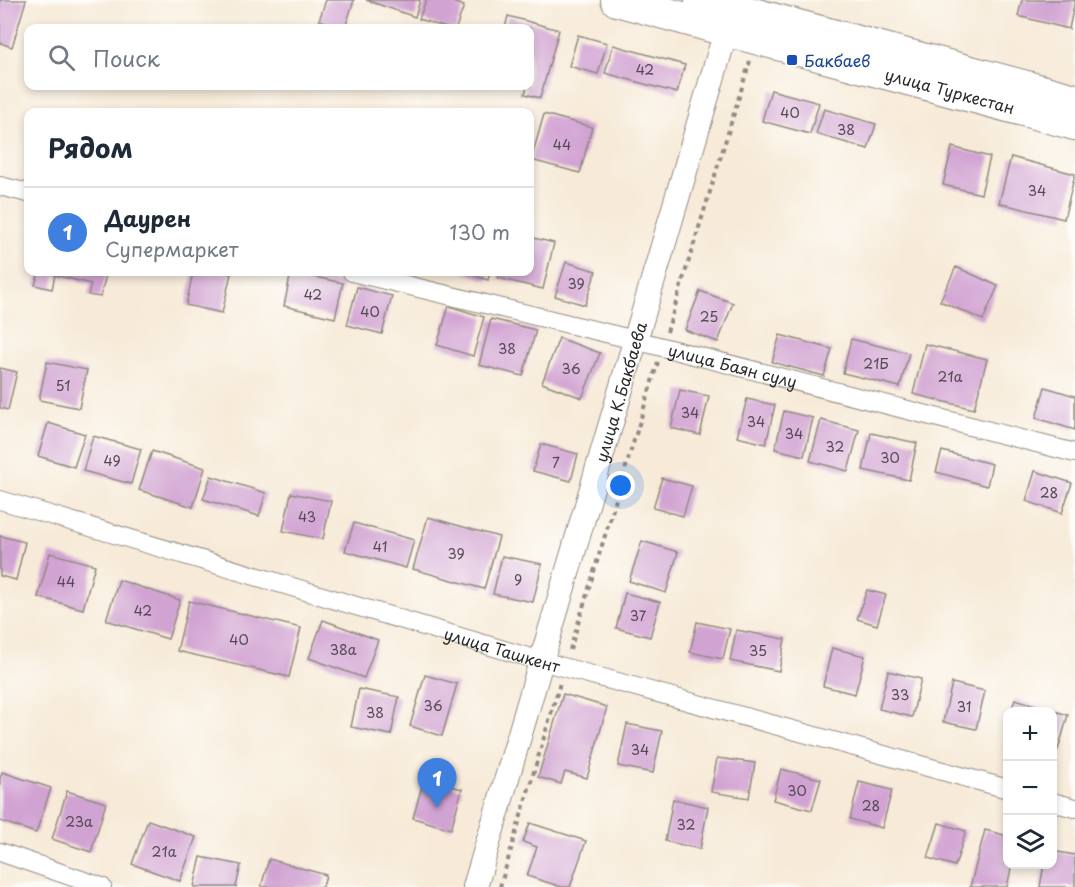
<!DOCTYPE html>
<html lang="ru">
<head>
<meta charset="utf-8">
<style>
	:root { --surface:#fff; --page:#f2f2f3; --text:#1f2937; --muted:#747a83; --line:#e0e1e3; --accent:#b45309 }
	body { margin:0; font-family:"Playpen Sans",sans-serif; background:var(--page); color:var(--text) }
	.controls { position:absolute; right:18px; bottom:18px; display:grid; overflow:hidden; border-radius:12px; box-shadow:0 3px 9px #0003 }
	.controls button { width:54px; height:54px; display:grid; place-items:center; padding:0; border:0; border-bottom:2px solid var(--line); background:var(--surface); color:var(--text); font:30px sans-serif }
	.you { position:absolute; left:621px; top:486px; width:21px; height:21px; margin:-15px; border:4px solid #fff; border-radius:50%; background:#1a73e8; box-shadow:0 0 0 9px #1a73e833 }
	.badge { display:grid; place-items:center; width:39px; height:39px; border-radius:50%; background:var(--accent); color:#fff; font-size:20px; font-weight:700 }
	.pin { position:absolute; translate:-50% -50px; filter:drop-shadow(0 2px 3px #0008) }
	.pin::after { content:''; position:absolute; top:32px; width:21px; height:18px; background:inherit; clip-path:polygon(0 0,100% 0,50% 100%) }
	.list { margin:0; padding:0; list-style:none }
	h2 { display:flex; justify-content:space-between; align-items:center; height:78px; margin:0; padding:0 24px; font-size:26px }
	h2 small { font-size:20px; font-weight:400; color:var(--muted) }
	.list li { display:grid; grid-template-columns:39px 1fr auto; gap:18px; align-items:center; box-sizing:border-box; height:90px; padding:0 24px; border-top:2px solid var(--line) }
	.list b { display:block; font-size:22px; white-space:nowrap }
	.list p { margin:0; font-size:20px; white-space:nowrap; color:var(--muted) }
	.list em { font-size:20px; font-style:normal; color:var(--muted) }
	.icon { flex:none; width:33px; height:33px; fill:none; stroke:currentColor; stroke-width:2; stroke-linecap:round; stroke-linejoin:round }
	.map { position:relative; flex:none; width:1075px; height:887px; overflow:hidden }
	.search { position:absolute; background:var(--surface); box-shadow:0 3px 9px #0003; left:24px; top:24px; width:510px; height:66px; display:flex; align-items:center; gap:15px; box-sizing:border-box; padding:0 21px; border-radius:12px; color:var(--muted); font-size:22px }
	.panel { position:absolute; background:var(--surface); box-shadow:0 3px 9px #0003; left:24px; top:108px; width:510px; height:168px; border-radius:12px }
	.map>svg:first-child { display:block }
	.building { fill:#d1a3d3 }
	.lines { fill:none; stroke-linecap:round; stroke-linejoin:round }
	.street-casing { stroke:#918a82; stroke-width:20 }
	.secondary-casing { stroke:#918a82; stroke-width:26 }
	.highway-casing { stroke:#918a82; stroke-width:34 }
	.path { stroke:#918a82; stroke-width:4; stroke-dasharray:4.5 4.5; stroke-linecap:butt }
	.street { stroke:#fff; stroke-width:18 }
	.secondary { stroke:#fff; stroke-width:24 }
	.highway { stroke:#fff; stroke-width:32 }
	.transit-dot { fill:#1a4fb4; stroke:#fdfcf7; stroke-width:2 }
	.labels { text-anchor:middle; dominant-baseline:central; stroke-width:4.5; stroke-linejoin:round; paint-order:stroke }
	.number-label { font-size:14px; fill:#544955 }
	.transit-label { font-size:16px; fill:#164399; stroke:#fdfcf7; text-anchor:start }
	.street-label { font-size:16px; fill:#2b2b2b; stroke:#fdfcf7 }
</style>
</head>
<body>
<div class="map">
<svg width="1075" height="887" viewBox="0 0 1075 887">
	<rect width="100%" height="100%" fill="#fdfcf7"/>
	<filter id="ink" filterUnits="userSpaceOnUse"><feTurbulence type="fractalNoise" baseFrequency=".0167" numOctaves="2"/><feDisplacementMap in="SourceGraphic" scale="12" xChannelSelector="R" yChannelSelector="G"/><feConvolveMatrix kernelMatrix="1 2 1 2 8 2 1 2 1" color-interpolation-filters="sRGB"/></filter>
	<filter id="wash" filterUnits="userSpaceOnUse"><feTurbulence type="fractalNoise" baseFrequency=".008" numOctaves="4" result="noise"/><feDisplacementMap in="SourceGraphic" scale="24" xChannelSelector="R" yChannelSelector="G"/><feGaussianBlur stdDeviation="1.35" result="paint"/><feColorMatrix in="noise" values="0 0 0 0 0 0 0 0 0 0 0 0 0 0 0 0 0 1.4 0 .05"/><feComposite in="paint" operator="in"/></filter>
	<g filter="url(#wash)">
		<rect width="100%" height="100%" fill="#f7ead8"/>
		<g id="blocks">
			<path class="building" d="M0,0h26l-14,47 -12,-4z
				M326,0h28l-9,28 -26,-8z
				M366,0h54l-5,17z
				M426,0h21l17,6 -8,22h-9l-28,-9z
				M1022,0h53l-6,29 -51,-13z
				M508,16l51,14 -19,68 -15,-4 2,-8h3v-58h-25z
				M578,35l29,8 -9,31 -29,-8z
				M613,45l72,20 -8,28 -72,-20z
				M771,90l48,13 -9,31 -48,-13z
				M824,109l52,15 -8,25 -52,-15z
				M544,114l48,13 -12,46 -49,-13z
				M952,147l38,10 -9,37 -38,-9z
				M1011,157l64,17 -11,45 -65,-16z
				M530,237l24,6 -11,46 -45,-11 2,-6h30z
				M566,262l30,9 -11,34 -30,-9z
				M956,267l42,19 -15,34 -43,-19z
				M39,272h68l-7,25 -12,-2 3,-11 -36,-9 -3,14 -17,-4z
				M193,272h26l12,2 -9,39 -36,-8z
				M291,272l52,11 -8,35 -51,-12z
				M462,272h28l-2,8z
				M357,287l35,9 -10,38 -35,-9z
				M700,291l33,12 -15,39 -33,-12z
				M449,306l35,11 -11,39 -36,-11z
				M491,319l45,11 -13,46 -44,-11z
				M780,335l52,14 -8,27 -52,-14z
				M559,338l41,15 -18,45 -40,-15z
				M851,339l58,14 -9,34 -57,-14z
				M925,344l62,15 -13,50 -61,-15z
				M47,362l40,8 -8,38 -40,-8z
				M0,368l17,4 -9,38 -8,-2z
				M1045,387l30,9v34l-39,-12z
				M680,390l29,6 -9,39 -29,-7z
				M747,399l28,6 -9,39 -29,-7z
				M784,411l29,7 -9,38 -29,-7z
				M821,420l38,10 -11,41 -38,-10z
				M48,423l37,11 -11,33 -36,-11z
				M871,433l46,10 -8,37 -46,-10z
				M93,436l48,13 -10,35 -48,-13z
				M541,444l37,10 -7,27 -38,-10z
				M152,451l53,17 -12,39 -54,-17z
				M942,451l50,13 -5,22 -51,-14z
				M1035,471l37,12 -10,30 -36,-12z
				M211,476l55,17 -7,23 -56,-17z
				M662,478l30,8 -9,30 -30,-8z
				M291,493l40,8 -8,38 -40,-8z
				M428,517l71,20 -15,52 -71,-20z
				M354,523l60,17 -8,28 -61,-17z
				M0,536l25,6 -9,38 -16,-4z
				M642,541l36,11 -12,41 -37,-12z
				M50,553l45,12 -12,44 -45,-12z
				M502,556l40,8 -9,38 -40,-8z
				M119,580l61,20 -12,39 -62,-19z
				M867,590l19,5 -9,30 -20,-6z
				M625,593l35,9 -10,35 -34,-9z
				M189,601l112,27 -12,49 -112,-26z
				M323,620l55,20 -14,38 -55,-20z
				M697,622l33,7 -7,30 -33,-7z
				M736,630l49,9 -6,32 -49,-10z
				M832,648l33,8 -10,38 -32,-8z
				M888,671l33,8 -9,38 -33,-8z
				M425,675l32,9 -15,52 -32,-10z
				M952,683l33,8 -9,38 -33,-7z
				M359,689l40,8 -8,38 -40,-8z
				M563,694l44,13 -20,71 -22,-6 -4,12 -23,-7z
				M1015,699l53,16 -10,35 -6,-2v-36h-41z
				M627,724l35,7 -9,42 -35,-7z
				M717,758l38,5 -6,35 -38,-6z
				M781,769l40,10 -9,31 -39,-10z
				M2,772l49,16 -15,45 -36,-12v-42z
				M424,779l38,10 -11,40 -38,-11z
				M859,782l33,8 -10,38 -32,-9z
				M67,791l39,12 -15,49 -39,-13z
				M673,799l35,8 -8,42 -35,-8z
				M148,820l48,17 -16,44 -48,-17z
				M530,823l56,18 -16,46h-8l-35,-11 10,-29 -14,-5z
				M939,823l27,8 -11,35 -27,-8z
				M985,830l23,6v28h4l-5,23h-37z
				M1052,851l23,4v32h-35l4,-23h8z
				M201,857l40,8 -5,22h-42z
				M269,859l57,16 -3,12h-62z"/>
		</g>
	</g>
	<g filter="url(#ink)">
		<use href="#blocks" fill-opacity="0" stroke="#918a82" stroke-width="1.5"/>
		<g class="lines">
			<g class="street-casing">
				<g id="street">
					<path d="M0,186l28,7"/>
					<path id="s1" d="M352,272l283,68 440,113"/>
					<path id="s2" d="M0,500l541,161 467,128"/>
					<path d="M1052,802l23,6"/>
					<path d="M0,852l102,35"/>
				</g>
			</g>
			<g class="secondary-casing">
				<g id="secondary">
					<path id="s3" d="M475,887l256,-873"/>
				</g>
			</g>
			<g class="highway-casing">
				<g id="highway">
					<path id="s4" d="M617,0l109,30 349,94"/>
					<path d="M701,0l374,100"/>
				</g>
			</g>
			<path class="path" d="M667,332l83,-271
				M570,650l88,-288
				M500,887l60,-204"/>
			<use href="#street" class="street"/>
			<use href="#secondary" class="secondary"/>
			<use href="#highway" class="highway"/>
		</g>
	</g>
	<rect class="transit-dot" x="786" y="54" width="12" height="12" rx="3"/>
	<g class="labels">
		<g class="number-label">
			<text x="645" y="69">42</text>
			<text x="790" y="112">40</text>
			<text x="846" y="129">38</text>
			<text x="562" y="144">44</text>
			<text x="1037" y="190">34</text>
			<text x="576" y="283">39</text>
			<text x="313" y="294">42</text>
			<text x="370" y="311">40</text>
			<text x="709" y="316">25</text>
			<text x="507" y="348">38</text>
			<text x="876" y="363">21Б</text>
			<text x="571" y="368">36</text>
			<text x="950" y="376">21а</text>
			<text x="63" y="385">51</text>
			<text x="690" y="412">34</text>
			<text x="756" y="421">34</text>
			<text x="794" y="433">34</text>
			<text x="835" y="446">32</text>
			<text x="890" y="457">30</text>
			<text x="112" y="460">49</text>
			<text x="556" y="462">7</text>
			<text x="1049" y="492">28</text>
			<text x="307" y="516">43</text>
			<text x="380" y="546">41</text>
			<text x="456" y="553">39</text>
			<text x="518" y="579">9</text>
			<text x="66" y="581">44</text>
			<text x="143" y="610">42</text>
			<text x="638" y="615">37</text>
			<text x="239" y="639">40</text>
			<text x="343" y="649">38а</text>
			<text x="758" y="650">35</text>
			<text x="900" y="694">33</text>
			<text x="433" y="705">36</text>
			<text x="964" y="706">31</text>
			<text x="375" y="712">38</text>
			<text x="640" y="749">34</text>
			<text x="797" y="790">30</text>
			<text x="871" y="805">28</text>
			<text x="79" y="821">23а</text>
			<text x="686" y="824">32</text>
			<text x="164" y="851">21а</text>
		</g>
		<g class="transit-label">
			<text x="804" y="60">Бакбаев</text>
		</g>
		<g class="street-label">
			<text stroke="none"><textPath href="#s4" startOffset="345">улица Туркестан</textPath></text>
			<text stroke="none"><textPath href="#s1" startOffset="392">улица Баян сулу</textPath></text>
			<text stroke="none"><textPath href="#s3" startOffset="516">улица К.Бакбаева</textPath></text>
			<text stroke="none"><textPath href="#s2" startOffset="524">улица Ташкент</textPath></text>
		</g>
	</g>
</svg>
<div class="controls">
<button>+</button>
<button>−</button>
<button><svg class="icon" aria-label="layers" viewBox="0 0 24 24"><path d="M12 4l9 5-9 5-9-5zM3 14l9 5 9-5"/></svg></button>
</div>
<div class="you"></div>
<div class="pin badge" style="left:437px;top:808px;background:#3f7fe0">1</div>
<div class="search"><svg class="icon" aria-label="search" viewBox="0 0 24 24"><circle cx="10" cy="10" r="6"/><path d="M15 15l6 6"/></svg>Поиск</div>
<section class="panel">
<h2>Рядом<small></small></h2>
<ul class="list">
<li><span class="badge" style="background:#3f7fe0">1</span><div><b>Даурен</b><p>Супермаркет</p></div><em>130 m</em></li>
</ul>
</section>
</div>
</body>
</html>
